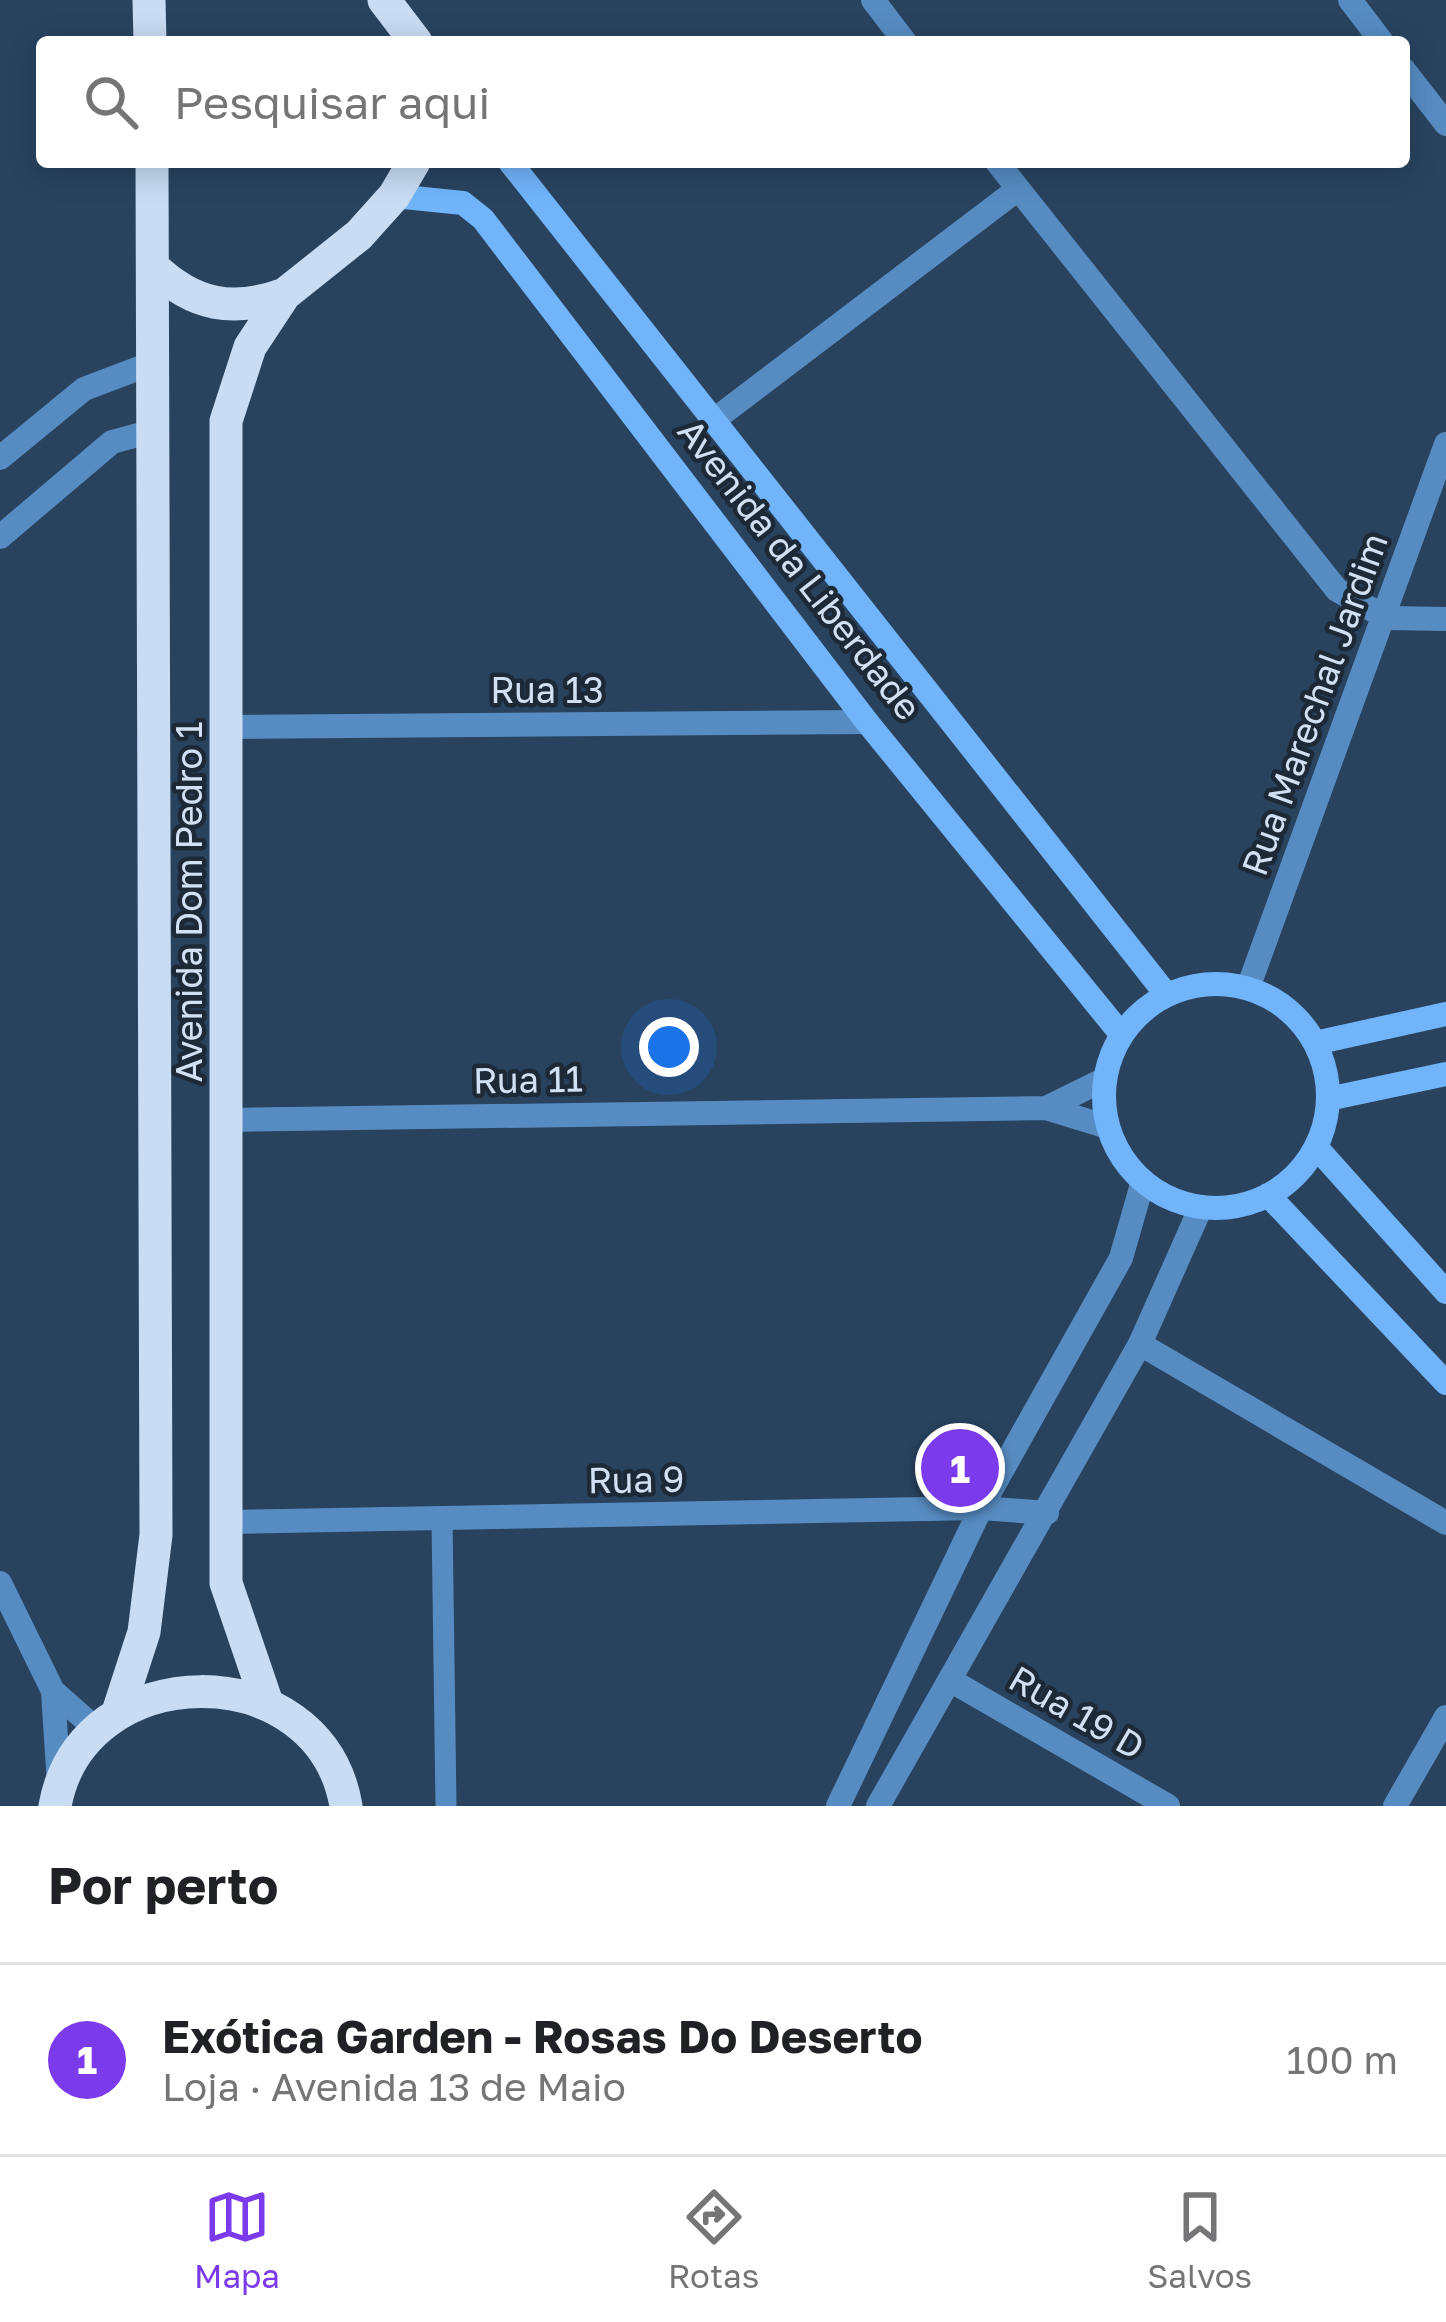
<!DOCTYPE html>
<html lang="pt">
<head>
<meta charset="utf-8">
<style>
	:root { --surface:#fff; --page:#f2f2f2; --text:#202124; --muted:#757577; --line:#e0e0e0; --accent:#7c3aed }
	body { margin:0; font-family:"Golos Text",sans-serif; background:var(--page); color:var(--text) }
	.you { position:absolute; left:669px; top:1047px; width:42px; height:42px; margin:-30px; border:9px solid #fff; border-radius:50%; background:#1a73e8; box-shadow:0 0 0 18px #1a73e833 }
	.badge { display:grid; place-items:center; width:78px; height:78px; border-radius:50%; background:var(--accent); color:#fff; font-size:39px; font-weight:700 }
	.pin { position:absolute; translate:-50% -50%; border:6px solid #fff; box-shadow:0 3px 12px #0006 }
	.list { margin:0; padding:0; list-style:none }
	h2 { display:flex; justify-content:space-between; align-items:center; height:156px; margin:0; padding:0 48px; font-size:51px }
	h2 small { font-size:39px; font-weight:400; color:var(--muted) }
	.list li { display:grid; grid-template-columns:78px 1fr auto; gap:36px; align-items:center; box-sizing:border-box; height:192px; padding:0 48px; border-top:3px solid var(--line) }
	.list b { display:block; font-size:45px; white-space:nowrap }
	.list p { margin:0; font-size:39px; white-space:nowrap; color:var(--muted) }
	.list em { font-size:39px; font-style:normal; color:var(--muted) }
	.icon { flex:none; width:66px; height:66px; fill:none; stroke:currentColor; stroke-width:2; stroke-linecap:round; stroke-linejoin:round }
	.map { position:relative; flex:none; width:1446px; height:1806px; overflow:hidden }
	.search { position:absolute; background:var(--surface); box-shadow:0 6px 30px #0003; left:36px; right:36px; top:36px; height:132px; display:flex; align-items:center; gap:30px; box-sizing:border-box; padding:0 42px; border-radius:12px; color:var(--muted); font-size:45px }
	.sheet { height:348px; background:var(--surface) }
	nav { display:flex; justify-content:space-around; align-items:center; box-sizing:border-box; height:168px; border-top:3px solid var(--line); background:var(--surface); font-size:33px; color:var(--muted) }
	nav a { display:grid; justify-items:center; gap:6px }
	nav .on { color:var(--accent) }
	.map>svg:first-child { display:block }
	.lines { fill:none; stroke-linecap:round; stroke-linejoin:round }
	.service { stroke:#578cc3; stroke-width:21 }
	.minor { stroke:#578cc3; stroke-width:24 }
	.tertiary { stroke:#578cc3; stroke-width:24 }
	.secondary { stroke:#71b4fa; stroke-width:24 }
	.trunk { stroke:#c8dcf3; stroke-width:33 }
	.labels { text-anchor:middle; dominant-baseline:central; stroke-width:9; stroke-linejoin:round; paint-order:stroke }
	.street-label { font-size:36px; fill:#d1e0f2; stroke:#1d2936 }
</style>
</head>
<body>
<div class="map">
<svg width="1446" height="1806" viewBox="0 0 1446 1806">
	<rect width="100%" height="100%" fill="#29435f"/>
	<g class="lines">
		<path class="service" d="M442,1519l4,287"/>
		<path class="minor" d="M873,0l32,42
			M1350,0l32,42
			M1404,70l42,54
			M997,162l340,428 50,28 59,1
			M714,420l304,-231
			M0,458l84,-69 66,-25
			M0,537l112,-95 37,-10
			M227,727l640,-5
			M1046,1108l59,-29
			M228,1120l818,-12 62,19
			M1140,1344l306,179
			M225,1522l756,-14 66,5
			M0,1583l53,108 43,38
			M950,1680l218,126
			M53,1691l6,94
			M1395,1806l51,-89"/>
		<path class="tertiary" d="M1248,988l198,-544
			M838,1806l143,-298 140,-250 22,-77
			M878,1806l262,-462 61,-137"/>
		<path class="secondary" d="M510,162l656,832
			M394,196l69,7 20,16 384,503 254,312
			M1104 1096a112 112 0 1 1 224 0a112 112 0 1 1-224 0Z
			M1315,1043l131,-29
			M1328,1099l118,-25
			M1316,1147l130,145
			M1268,1195l178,188"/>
		<path class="trunk" d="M149,0l1,42
			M384,0l32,42
			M153,267c41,39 80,46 132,27
			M267,1703l-41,-120v-1162l24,-74 35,-53 74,-59 35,-39 20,-34
			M118,1712l26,-80 12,-97 -4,-1373
			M55,1806c27,-151 265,-154 291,0"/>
	</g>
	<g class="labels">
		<g class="street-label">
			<text transform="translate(800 569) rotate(52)">Avenida da Liberdade</text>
			<text x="547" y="689">Rua 13</text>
			<text transform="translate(1314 704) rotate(-70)">Rua Marechal Jardim</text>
			<text transform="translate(188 902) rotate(-90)">Avenida Dom Pedro 1</text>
			<text transform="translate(528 1079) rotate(-1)">Rua 11</text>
			<text transform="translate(636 1479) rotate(-1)">Rua 9</text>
			<text transform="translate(1077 1712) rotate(30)">Rua 19 D</text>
		</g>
	</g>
</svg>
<div class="you"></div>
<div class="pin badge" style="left:960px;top:1468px">1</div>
<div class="search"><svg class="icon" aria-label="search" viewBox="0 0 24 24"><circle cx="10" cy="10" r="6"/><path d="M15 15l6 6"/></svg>Pesquisar aqui</div>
</div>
<section class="sheet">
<h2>Por perto<small></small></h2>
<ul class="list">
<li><span class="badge">1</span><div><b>Exótica Garden - Rosas Do Deserto</b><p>Loja · Avenida 13 de Maio</p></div><em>100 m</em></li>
</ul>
</section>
<nav>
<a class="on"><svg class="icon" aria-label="map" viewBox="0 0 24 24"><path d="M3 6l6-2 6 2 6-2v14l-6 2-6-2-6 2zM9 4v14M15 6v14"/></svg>Mapa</a>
<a><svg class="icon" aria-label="directions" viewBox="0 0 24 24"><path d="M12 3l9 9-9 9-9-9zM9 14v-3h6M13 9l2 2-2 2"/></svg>Rotas</a>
<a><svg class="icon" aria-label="saved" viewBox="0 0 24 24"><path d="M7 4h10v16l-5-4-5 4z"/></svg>Salvos</a>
</nav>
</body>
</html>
